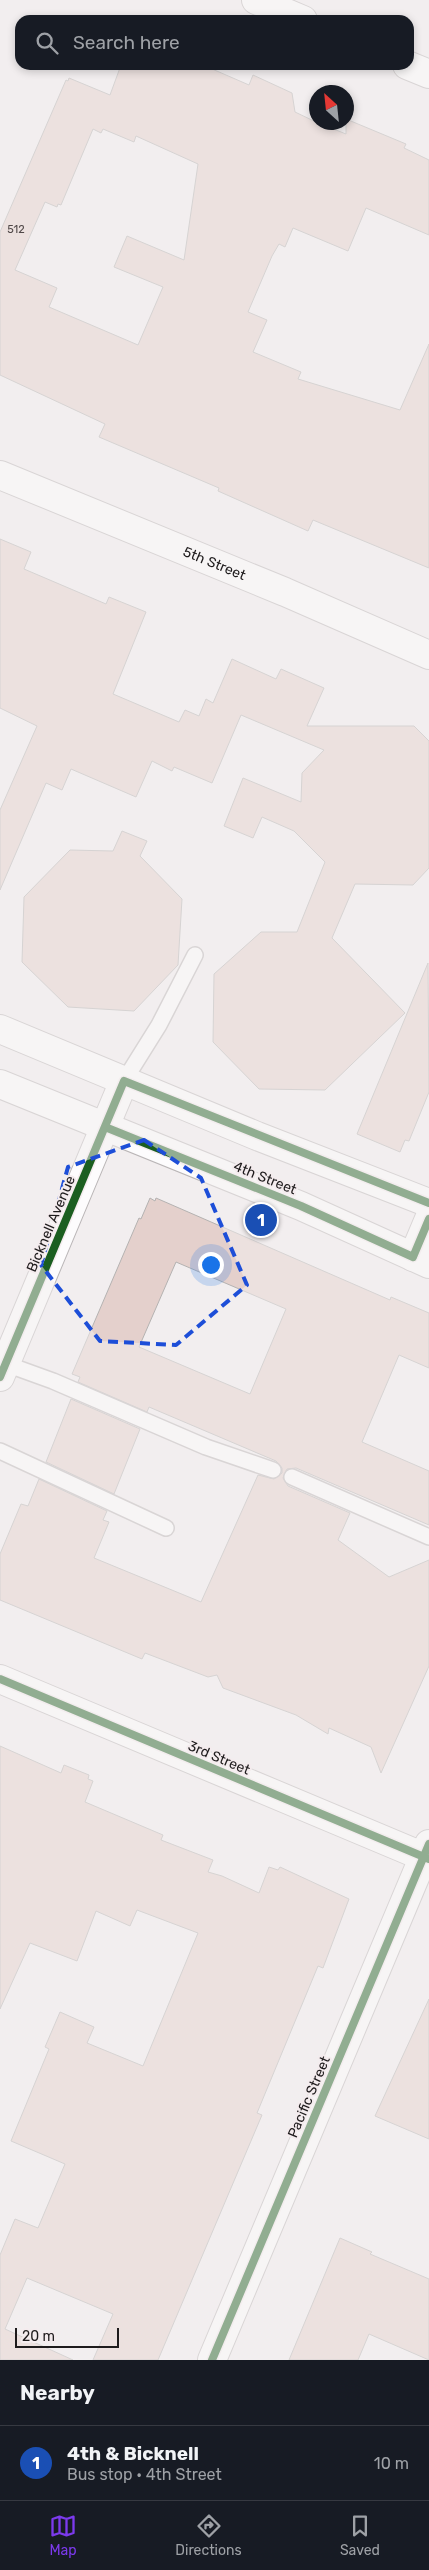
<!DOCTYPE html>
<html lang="en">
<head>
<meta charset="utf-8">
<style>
	:root { --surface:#171b24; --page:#242831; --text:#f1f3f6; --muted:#9ea1a6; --line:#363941; --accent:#7c3aed }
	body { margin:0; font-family:Rubik,sans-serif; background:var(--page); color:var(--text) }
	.compass { position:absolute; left:309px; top:85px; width:45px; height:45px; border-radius:50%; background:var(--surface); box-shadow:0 2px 8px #0003; rotate:333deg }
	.scale { position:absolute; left:15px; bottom:12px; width:104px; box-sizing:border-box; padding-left:5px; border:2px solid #1e1b1c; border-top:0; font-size:14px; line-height:18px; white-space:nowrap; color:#1e1b1c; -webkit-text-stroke:4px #f4ecee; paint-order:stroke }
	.you { position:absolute; left:210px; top:1264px; width:18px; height:18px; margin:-12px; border:4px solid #fff; border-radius:50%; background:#1a73e8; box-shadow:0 0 0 8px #1a73e833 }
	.badge { display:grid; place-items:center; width:32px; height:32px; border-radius:50%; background:var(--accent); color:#fff; font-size:16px; font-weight:700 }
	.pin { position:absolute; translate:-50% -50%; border:2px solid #fff; box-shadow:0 1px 5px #0006 }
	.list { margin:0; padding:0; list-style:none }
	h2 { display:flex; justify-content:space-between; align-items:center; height:65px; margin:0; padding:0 20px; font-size:21px }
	h2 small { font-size:16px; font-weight:400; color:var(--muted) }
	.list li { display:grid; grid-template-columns:32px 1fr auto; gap:15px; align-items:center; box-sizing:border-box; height:75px; padding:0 20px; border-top:1px solid var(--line) }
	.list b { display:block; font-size:19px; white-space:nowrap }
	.list p { margin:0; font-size:16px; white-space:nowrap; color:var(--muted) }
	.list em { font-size:16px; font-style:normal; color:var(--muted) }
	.icon { flex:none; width:28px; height:28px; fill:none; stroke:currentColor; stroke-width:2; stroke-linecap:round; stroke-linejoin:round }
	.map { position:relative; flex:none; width:429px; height:2360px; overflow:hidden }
	.search { position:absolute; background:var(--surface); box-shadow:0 2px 8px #0003; left:15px; right:15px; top:15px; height:55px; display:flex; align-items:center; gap:12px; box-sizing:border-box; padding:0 18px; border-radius:15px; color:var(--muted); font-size:19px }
	.sheet { height:140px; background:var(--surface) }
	nav { display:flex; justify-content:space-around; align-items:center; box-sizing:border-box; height:70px; border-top:1px solid var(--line); background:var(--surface); font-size:14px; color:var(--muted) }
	nav a { display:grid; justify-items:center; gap:2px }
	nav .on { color:var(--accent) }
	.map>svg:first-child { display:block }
	.building { fill:#e4d0cc; stroke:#b4b2b1; fill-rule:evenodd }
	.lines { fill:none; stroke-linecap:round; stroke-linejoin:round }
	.service-casing { stroke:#bab6b7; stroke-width:18 }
	.minor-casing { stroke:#bab6b7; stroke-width:30 }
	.tertiary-casing { stroke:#bab6b7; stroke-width:30 }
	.service { stroke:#fdfcfd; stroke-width:15 }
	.minor { stroke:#fdfcfd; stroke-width:28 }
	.tertiary { stroke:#fdfcfd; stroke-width:28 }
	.cycleway-casing { stroke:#f4ecee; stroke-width:11 }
	.cycleway { stroke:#1b5e20; stroke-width:8 }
	.marked { fill:none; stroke:#1d4ed8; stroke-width:4; stroke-dasharray:10 6; stroke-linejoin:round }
	.labels { text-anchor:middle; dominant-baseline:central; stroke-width:4; stroke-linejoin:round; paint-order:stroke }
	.number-label { font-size:11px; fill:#504848 }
	.street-label { font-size:14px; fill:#1e1b1c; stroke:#f4ecee }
</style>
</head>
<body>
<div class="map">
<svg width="429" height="2360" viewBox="0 0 429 2360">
	<rect width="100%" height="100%" fill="#f2eeef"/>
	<path class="building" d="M121,65h82l46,20 4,-10 39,18 3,19 21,10 30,12v-15l60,25 -2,4 25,12v75l-63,-27 -18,43 -55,-23 -8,19 -6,-3 -7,12 -24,56 19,8 -14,32 48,20 -3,7 102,31 29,-66v224l-116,-48 -5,11 -90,-40 1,-3 -120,-51 6,-13 -105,-49v-143l66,-152 2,1 1,-3 41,17zM93,129l8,4 2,-4 31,13 2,-6 62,28 -14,96 -57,-24 -13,31 49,20 -25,58 -89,-38 8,-19 -42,-18 30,-68 12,5 1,-3 3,1z
		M0,539l31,13 -7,17 82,35 3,-7 37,15 -33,82 66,28 6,-12 14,6 7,-17 7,4 19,-44 44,20 5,-10 43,19 -17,38h107l15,15v127l-16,17 -58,-1 -23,54 73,75 -80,77 -66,-1 -46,-47 1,-68 47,-42h36l28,-70 -31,-31 -32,-14 -9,21 -29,-12 19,-48 58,24 1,-29 22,-23 -83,-35 -29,68 -38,-16 -2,4 -20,-10 -16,36 -65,-28 -9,21 -16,-7 -46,107v-80l37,-84 -37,-18z
		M122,831l25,10 -7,15 42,43 -4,66 -44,46 -66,-4 -46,-45 2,-65 46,-47 43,1z
		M428,963l1,129 -20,49 -4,-1 -5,12 -43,-18z
		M150,1198l5,3 1,-3 234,102 1,-3 38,16v55l-30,-13 -37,87 67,29v54l-133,-57 -9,1 -4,9 5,8 62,27 -12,27 51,37 40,-17v106l-48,107 -10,-26 -42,-19 -1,6 -32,-19 -73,-27 -6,-13 -9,2 -63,-24 -3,6 -142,-59v-46l21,-50 7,2 11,-27 68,32 -4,9 6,2 -15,36 107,44 57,-127 16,4 8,-6v-5l-6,-7 -127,-54 -2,5 -69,-30 2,-5 -8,-3 67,-156 2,1zM176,1262l110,47 -36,85 -111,-47z
		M71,1399l69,30 -26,65 -68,-32z
		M0,1746l61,27 3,-8 25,10 -1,4 5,2 -8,21 78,33 -2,5 52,20 -5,12 14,4 37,17 10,-26 9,3 2,-3 69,32 -26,69 -5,-2 -61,147 5,2 -104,245h-65l20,-46 -86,-36 -22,51 68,31h-73v-105l15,-36 23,9 27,-64 -54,-23 38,-92 -4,-2 15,-35 34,15 -7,16 56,23 55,-133 -61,-23 -7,16 -34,-15 -19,50 -47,-18 -30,66z
		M429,1999v140l-54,-23z
		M340,2238l32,14 -2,2 59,25v81l-60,-26 -11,26h-69z"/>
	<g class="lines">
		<g class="service-casing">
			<path id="service" d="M124,1081l35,-56 36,-70
				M6,1364l47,17 153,66 67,23
				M0,1451l166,77
				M292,1477l137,60"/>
		</g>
		<g class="minor-casing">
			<g id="minor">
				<path d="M256,0l47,20"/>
				<path d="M407,65l22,9"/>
				<path id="s1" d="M0,475l285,117 144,63"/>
				<path d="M413,1257l16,-38"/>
				<path d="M0,1377l124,-296"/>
				<path d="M0,1679l429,180"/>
				<path d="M212,2360l217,-516"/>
			</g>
		</g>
		<g class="tertiary-casing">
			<path id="tertiary" d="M0,1029l257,107 172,67
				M0,1084l301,122 128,58"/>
		</g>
		<use href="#service" class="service"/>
		<use href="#minor" class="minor"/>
		<use href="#tertiary" class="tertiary"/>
		<g class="cycleway-casing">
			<path id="cycleway" d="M105,1127l196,79 112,51 16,-38
				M0,1377l124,-296 305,122
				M0,1679l429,180
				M212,2360l217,-516"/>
		</g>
		<use href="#cycleway" class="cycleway"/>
	</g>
	<path d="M0 0H429V2360H0ZM144,1140l57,38 46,107 -71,60 -76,-4 -59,-76 27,-98z" fill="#f2eeef" fill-opacity=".55" fill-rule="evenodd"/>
	<path class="marked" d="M144,1140l57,38 46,107 -71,60 -76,-4 -59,-76 27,-98z"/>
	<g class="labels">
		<g class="number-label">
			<text x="16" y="229">512</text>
		</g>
		<g class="street-label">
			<text stroke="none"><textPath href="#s1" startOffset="232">5th Street</textPath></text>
			<text transform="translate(265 1178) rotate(22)">4th Street</text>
			<text transform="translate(51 1224) rotate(-67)">Bicknell Avenue</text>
			<text transform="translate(219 1758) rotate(23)">3rd Street</text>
			<text transform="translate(309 2097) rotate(-67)">Pacific Street</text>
		</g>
	</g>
</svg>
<svg class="compass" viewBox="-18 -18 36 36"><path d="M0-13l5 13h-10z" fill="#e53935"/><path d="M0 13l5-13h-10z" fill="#9ea1a6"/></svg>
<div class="scale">20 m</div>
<div class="you"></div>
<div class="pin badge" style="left:261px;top:1220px;background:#1a4fb4">1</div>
<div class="search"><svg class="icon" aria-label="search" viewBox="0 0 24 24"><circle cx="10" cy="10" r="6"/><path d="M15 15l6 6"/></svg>Search here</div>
</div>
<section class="sheet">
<h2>Nearby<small></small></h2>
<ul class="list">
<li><span class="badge" style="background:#1a4fb4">1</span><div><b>4th &amp; Bicknell</b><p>Bus stop · 4th Street</p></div><em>10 m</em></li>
</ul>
</section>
<nav>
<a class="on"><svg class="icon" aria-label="map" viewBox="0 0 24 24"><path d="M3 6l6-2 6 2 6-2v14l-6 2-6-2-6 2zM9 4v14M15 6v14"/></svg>Map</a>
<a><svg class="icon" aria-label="directions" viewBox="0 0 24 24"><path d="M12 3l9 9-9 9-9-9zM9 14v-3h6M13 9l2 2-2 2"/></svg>Directions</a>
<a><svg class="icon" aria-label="saved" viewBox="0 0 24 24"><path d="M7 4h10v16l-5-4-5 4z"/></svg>Saved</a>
</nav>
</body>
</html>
